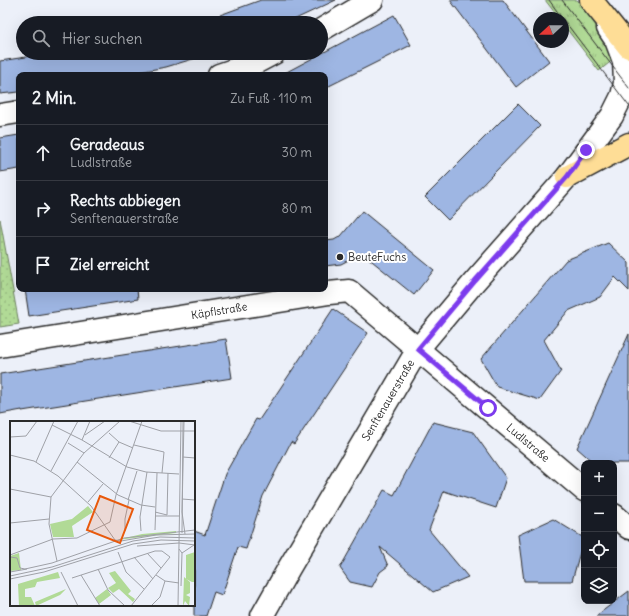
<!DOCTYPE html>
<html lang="de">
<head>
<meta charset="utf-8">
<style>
	:root { --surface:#171b24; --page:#242831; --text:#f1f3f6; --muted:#9ea1a6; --line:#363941 }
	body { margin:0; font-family:Delius,sans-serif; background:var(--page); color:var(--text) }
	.controls { position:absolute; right:12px; bottom:12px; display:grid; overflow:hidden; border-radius:8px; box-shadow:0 4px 16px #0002 }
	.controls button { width:36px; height:36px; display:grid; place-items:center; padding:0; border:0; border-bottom:1px solid var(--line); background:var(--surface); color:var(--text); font:20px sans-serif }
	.compass { position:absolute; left:533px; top:12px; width:36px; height:36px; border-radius:50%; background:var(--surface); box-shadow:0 4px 16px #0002; rotate:248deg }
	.stop { position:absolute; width:12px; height:12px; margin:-9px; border:3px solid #7c3aed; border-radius:50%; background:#fff }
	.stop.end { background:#7c3aed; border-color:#fff; box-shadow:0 1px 4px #0008 }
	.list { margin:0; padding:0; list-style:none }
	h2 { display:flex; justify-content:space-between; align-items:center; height:52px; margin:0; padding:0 16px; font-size:17px }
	h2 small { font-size:13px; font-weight:400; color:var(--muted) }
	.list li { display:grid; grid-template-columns:26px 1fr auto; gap:12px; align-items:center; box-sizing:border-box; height:56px; padding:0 16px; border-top:1px solid var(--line) }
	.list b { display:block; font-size:15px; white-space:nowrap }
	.list p { margin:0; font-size:13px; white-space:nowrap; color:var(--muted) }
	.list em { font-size:13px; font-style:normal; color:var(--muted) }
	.icon { flex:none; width:22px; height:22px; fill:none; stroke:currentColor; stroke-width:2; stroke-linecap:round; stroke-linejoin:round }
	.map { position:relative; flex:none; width:629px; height:616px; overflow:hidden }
	.search { position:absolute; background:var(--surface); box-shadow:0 4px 16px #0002; left:16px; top:16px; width:312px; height:44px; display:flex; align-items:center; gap:10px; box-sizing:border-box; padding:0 14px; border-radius:22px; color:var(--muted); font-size:15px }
	.panel { position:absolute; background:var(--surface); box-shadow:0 4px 16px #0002; left:16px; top:72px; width:312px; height:220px; border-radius:8px }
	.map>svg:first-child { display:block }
	.grass { fill:url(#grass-tufts); stroke:#6e8260 }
	.park { fill:url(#park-dots); stroke:#6e8260 }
	.building { fill:#9eb6e3; stroke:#2b2b2b }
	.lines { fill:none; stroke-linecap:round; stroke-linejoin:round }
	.minor-casing { stroke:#2b2b2b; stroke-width:25 }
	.highway-casing { stroke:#2b2b2b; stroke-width:25 }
	.minor { stroke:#fff; stroke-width:22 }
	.highway { stroke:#fedd96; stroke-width:22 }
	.tram { stroke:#2b2b2b; stroke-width:1 }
	.route { stroke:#7c3aed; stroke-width:5 }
	.poi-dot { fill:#2b2b2b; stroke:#fff; stroke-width:1.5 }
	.labels { text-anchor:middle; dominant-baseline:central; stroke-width:4; stroke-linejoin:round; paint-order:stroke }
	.poi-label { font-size:11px; fill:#2b2b2b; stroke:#fff; text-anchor:start }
	.street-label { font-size:11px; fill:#2b2b2b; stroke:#fff }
	.inset-road { fill:none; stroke:#9fa1a7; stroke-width:1 }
	.view { fill:#e8590c; fill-opacity:0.15; stroke:#e8590c; stroke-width:2 }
	.inset-edge { fill:none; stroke:#2b2b2b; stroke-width:2 }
</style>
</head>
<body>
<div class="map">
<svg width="629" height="616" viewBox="0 0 629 616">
	<defs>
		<pattern id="grass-tufts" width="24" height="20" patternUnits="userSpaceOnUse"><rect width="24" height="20" fill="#b1da96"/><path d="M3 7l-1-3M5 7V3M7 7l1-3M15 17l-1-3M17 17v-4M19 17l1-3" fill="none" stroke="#98bb81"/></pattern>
		<pattern id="park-dots" width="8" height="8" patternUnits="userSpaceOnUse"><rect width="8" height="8" fill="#b1da96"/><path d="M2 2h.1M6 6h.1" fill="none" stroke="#98bb81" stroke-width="1.8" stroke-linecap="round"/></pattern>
	</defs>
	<rect width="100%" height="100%" fill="#ecf0f9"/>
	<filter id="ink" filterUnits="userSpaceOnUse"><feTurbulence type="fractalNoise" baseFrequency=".025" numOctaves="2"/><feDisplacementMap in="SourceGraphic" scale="8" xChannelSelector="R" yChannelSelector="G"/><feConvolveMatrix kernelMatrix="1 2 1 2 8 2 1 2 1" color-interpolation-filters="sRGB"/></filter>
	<g filter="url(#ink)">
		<path class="grass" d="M545,0h32l30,41 7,18 -15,12 -36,-47v-6h-4z"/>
		<path class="park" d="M0,219l19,105 -19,3z"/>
		<path class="building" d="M261,0h75l-49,23h-89z
			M450,0h53l46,61 -33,26z
			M394,15l17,30 -86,43v-13h-44z
			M52,53h161l-47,14 -44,8h-103v17l-19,2v-33z
			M518,104l22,22 -92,94 -23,-23z
			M19,135v34l-19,3v-34z
			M362,211l72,59 -20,25 -52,-42 -21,11 -16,2v-25l9,-1 7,-4z
			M608,243l21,20v28l-14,-14 -15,20 -32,14 -24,29 17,31 -21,29 -43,-13 -16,-28 85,-99z
			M25,289h112l1,10 -109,17z
			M333,309l35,24 -74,111 -3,-2 -28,54 -17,53 -8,-2 -16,48 -8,-3 -8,24h-12v-85l11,4 20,-61 31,-55 3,1z
			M629,334v129h-35l-17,-15z
			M226,339l6,39 -210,33v-1l-22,4v-40z
			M433,422l40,10 33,46 -10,30 -52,-17 -15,39 39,47 -35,15 -53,-45 8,19 -8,6 -8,15 -22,-5 -10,-14 44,-78 10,5z
			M553,519l31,19 -12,43h-48l-6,-46z
			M629,591v25h-33z"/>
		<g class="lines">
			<g class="minor-casing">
				<g id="minor">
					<path d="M321,30l51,-30"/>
					<path d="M219,75l38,-13 17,-9"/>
					<path d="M0,115l19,-3"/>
					<path id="s1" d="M0,346l329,-53 20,-2 235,199"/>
					<path d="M614,515l15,13"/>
					<path id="s2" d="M262,616l27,-48 129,-219 57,-68 92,-104 45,-61 10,-20 3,-13 -1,-22 -8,-21 -8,-12"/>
				</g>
			</g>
			<g class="highway-casing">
				<path id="highway" d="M591,0l38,47
					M567,177l62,-33"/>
			</g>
			<use href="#minor" class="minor"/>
			<use href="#highway" class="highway"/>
			<path class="tram" d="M549,0l13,18
				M562,0l67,88
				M563,19l66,87"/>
		</g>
	</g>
	<g class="lines" filter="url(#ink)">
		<path class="route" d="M488,408l-70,-59 57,-68 92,-104 19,-27"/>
	</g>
	<circle class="poi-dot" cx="340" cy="257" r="4"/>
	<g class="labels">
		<g class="poi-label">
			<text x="348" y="257">BeuteFuchs</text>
		</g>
		<g class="street-label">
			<text stroke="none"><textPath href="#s1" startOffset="222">Käpflstraße</textPath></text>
			<text stroke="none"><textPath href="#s2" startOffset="250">Senftenauerstraße</textPath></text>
			<text stroke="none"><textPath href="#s1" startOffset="588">Ludlstraße</textPath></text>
		</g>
	</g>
	<g transform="translate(10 421)">
		<rect width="185" height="185" fill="#ecf0f9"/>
		<path d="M166,110v2l-59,7 25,-6zM56,168l-6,6 -24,11 -1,-4z" fill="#b1da96"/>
		<path d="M174,156l6,5v11l-4,2 4,2 -1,9 -4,-5 -2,5z" fill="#b1da96"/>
		<path d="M78,85l5,6 -21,14 2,11h-21l-3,-13 22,-5zM9,132l2,17 -11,1v-15zM105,150l16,20 -3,3 7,5 -2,3 -14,-13 -6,4 -5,-5 8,-5 -7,-10zM48,151l2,6 -23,4 -2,5 -10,2v8h6l4,9h-16l-1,-22zM97,168l4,6 -12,9 -4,-6z" fill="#b1da96"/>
		<path d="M185,131v30h-3l-6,-3v-24z" fill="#b1da96"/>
		<path class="inset-road" d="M119,0l32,10h34M174,0l-2,91 3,22M42,4l30,15 45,27 19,5 33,2M99,12l10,9 14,6M75,14l20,-14M0,16l16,-1 11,-15M72,19l8,-19M58,22l16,10M124,24l30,7 -2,21M0,34l24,6 24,15 33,30 24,34 6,1M173,36l12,1M99,37l10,-16M26,41l18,-41M67,41l41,33 23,10 14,2M41,50l27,-50M0,68l41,8M172,78l13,1M118,79l9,-29M78,81l15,-18M145,91l12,3M157,94l1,-42M145,95h25M0,102l39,-4M145,109l2,-57M115,110v-12l4,-19M131,110l-1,-14 7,-45M172,112l1,-112M111,120l35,-6 39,-1M169,122l16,2M127,125l42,-3M169,128l3,4 -1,33M108,131l8,20 18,17M137,132l14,15M172,132l12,-8M0,134l43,-16 24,-1 33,-16 6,-27 26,-74M0,136l7,1 3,10 5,1 27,-6 72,-25 71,-8M124,136l19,22M47,140l-8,-37 2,-27 33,-44 36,-32M88,148l10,21 17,16M0,151l17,-3M51,151l17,34M71,154l19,31M146,154l9,6 14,2M0,155l42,-9 81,-26 27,-4 35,1M62,157l83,-27h7l8,6M0,158l34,-7 89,-28 28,-4 34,1M150,176l5,-16M121,185l39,-49M141,185l9,-9M168,185l3,-185"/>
		<path class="view" d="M90,75l33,13 -13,34 -33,-13z"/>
		<rect width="185" height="185" class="inset-edge"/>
	</g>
</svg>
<div class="controls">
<button>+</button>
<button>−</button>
<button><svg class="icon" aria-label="locate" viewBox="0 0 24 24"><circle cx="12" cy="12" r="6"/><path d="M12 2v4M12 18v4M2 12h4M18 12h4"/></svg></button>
<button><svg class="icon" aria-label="layers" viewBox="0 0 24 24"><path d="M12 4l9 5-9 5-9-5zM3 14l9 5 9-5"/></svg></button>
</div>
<svg class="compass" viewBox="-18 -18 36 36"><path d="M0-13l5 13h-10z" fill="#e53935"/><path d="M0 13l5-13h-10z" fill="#9ea1a6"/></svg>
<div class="stop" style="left:488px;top:408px"></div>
<div class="stop end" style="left:586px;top:150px"></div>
<div class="search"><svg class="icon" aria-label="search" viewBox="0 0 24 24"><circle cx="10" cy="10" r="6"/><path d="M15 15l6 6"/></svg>Hier suchen</div>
<section class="panel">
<h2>2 Min.<small>Zu Fuß · 110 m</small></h2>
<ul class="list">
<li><svg class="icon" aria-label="ahead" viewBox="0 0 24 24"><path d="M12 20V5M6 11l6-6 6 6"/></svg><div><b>Geradeaus</b><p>Ludlstraße</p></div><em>30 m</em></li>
<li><svg class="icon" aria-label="right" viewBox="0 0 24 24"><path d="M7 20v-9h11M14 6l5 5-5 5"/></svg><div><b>Rechts abbiegen</b><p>Senftenauerstraße</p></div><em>80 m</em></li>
<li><svg class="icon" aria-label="arrive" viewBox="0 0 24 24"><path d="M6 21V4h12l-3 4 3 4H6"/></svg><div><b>Ziel erreicht</b></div></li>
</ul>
</section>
</div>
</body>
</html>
